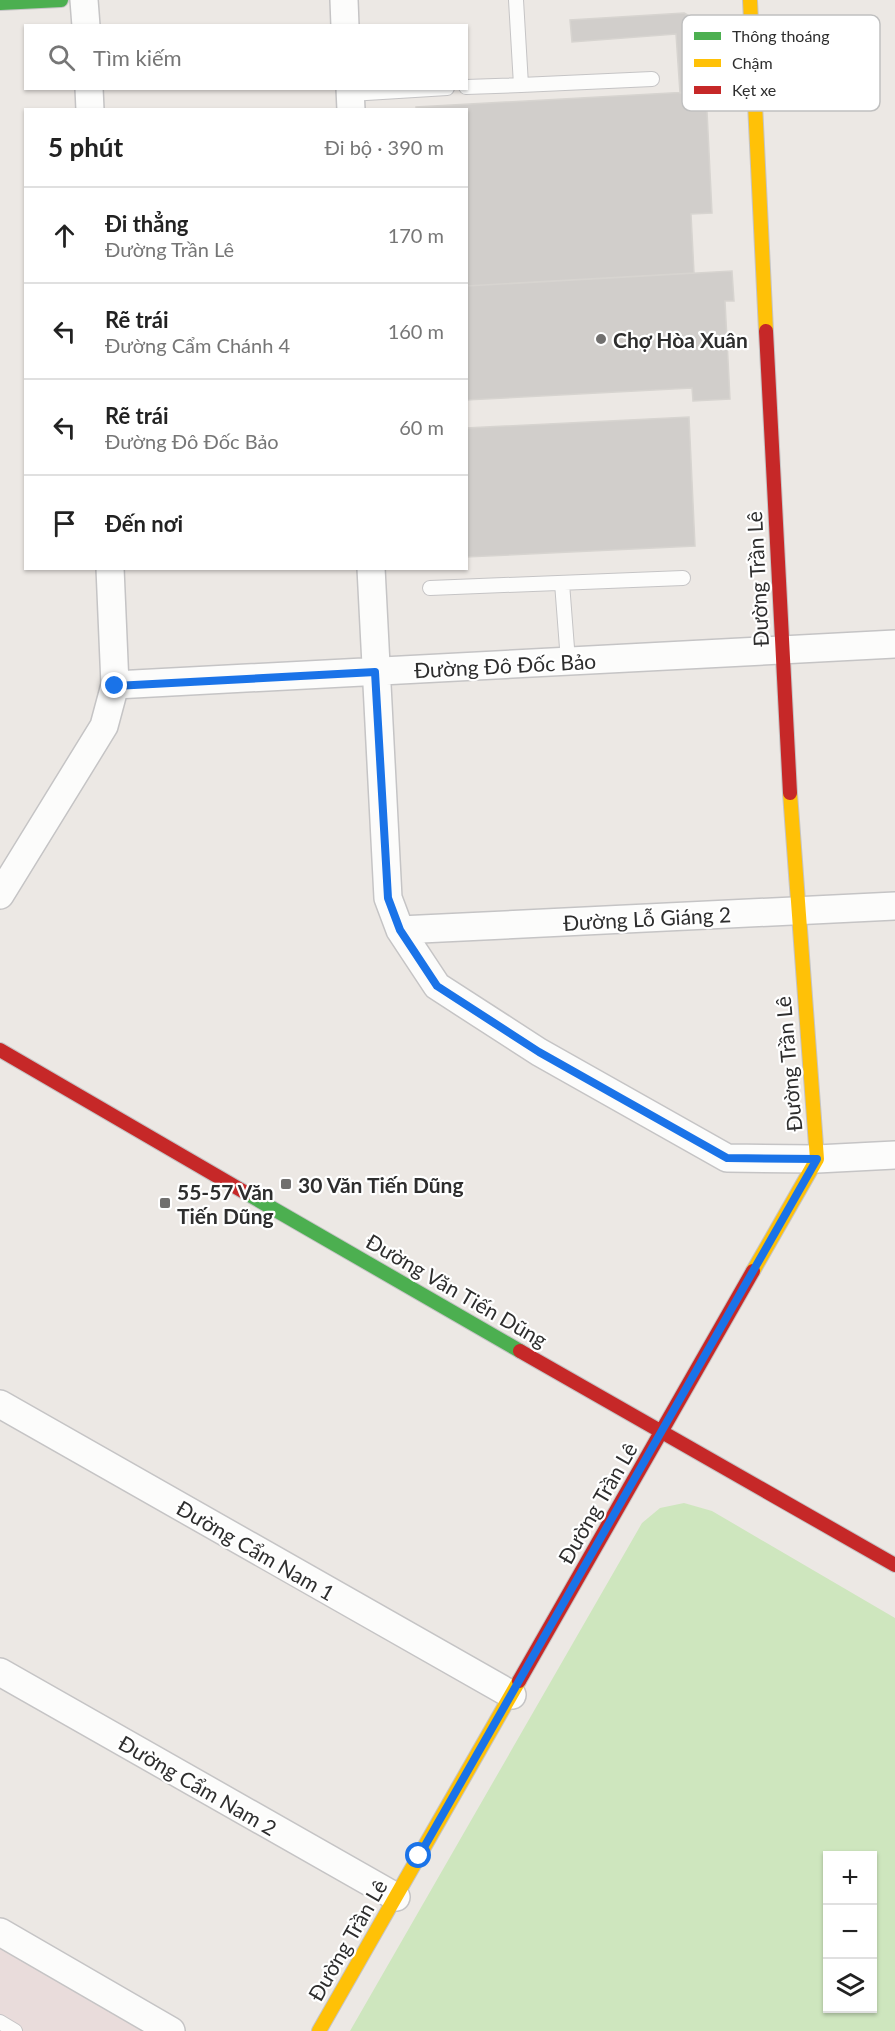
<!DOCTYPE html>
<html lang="vi">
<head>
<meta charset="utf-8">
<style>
	:root { --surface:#fff; --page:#f6f6f6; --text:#222; --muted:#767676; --line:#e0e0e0 }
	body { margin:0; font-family:Lato,sans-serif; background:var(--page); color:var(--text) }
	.controls { position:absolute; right:18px; bottom:18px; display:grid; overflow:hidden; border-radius:0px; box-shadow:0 2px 4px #0004 }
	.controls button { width:54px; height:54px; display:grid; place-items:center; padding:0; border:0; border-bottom:2px solid var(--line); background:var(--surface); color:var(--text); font:30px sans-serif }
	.stop { position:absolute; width:18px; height:18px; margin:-14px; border:4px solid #1a73e8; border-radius:50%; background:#fff }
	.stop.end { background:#1a73e8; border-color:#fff; box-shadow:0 2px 6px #0008 }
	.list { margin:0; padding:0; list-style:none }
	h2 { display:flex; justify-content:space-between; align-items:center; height:78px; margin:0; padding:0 24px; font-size:26px }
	h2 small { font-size:20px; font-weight:400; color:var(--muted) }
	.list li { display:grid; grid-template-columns:39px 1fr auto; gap:18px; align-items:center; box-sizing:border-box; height:96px; padding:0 24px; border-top:2px solid var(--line) }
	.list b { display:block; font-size:22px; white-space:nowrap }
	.list p { margin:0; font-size:20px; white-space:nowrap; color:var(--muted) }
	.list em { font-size:20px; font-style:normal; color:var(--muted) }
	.icon { flex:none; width:33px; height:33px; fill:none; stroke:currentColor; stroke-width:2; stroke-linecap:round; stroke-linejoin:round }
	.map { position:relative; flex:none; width:895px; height:2031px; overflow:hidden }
	.search { position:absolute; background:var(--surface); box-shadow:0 2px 4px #0004; left:24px; top:24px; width:444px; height:66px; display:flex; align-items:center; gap:15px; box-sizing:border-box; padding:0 21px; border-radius:0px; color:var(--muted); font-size:22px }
	.panel { position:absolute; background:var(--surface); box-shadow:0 2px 4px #0004; left:24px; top:108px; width:444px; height:462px; border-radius:0px }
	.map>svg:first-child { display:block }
	.medical { fill:#e9dcdb }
	.green { fill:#cee6be; fill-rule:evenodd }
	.building { fill:#d1cecb; stroke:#d7d4d0; stroke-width:1.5 }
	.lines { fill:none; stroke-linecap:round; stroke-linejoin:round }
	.lane-casing { stroke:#c5c4c5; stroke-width:16 }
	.street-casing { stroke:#c5c4c5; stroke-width:30 }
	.fast-casing { stroke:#c5c4c5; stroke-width:16 }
	.slow-casing { stroke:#c5c4c5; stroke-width:16 }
	.jam-casing { stroke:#c5c4c5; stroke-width:16 }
	.lane { stroke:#fcfcfb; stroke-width:14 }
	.street { stroke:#fcfcfb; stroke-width:27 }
	.fast { stroke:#4caf50; stroke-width:14 }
	.slow { stroke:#ffc107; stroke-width:14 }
	.jam { stroke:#c62828; stroke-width:14 }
	.route { stroke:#1a73e8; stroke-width:8 }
	.poi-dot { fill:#706f6e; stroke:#fff; stroke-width:2 }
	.labels { text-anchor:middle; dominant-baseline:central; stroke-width:4.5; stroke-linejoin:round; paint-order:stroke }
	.poi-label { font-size:21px; font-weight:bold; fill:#2e2e2e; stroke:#fff; text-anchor:start }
	.street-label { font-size:21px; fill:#2e2e2e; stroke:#fff }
	.key { fill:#fff; stroke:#c0c0c0; stroke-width:1.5 }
	.key-label { font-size:16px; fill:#2e2e2e }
</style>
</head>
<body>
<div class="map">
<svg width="895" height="2031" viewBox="0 0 895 2031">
	<rect width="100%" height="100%" fill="#ece8e4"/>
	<path class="medical" d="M0,1946l149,85h-149z"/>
	<path class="green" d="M684,1503l28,8 183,107v413h-545l292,-508 18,-15zM828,1856h44v152h-44z"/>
	<path class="building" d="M684,13l13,7 5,71 -22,2 -4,-59 -104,8 -2,-22z
		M706,91l6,122 -21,1 3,59 -228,13v-176h-50v-3z
		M732,271l2,30h-9l5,98 -37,2 -1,-13 -226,12v-114z
		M689,417l6,129 -229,11v-129z"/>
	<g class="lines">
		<g class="lane-casing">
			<path id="lane" d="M521,85l131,-6
				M466,87l55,-2 -5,-85
				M350,94l97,-6
				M562,583l6,78
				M430,588l253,-10
				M0,2022l15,9"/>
		</g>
		<g class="street-casing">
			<path id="street" d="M84,0l2,26
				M344,0l1,26
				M89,88l1,22
				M350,88l1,22
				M371,568l17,330 12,32 37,56 102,66 188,106 90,1 78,-4
				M115,685l780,-41
				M0,895l104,-169 11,-41 -5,-117
				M400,930l495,-24
				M0,1404l512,291
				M0,1672l396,225
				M0,1932l171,99"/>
		</g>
		<g class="fast-casing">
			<path id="fast" d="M0,3l61,-3
				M246,1193l274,158"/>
		</g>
		<g class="slow-casing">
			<path id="slow" d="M750,0l16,331
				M753,1271l64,-112 -27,-366
				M319,2031l200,-350"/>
		</g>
		<g class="jam-casing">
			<path id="jam" d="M766,331l24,462
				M0,1050l246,143
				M520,1351l375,214
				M519,1681l234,-410"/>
		</g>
		<use href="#lane" class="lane"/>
		<use href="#street" class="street"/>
		<use href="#fast" class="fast"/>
		<use href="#slow" class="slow"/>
		<use href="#jam" class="jam"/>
	</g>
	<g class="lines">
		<path class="route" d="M115,686l260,-14 13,226 12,32 37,56 102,66 188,106 90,1 -398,697"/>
	</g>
	<g class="poi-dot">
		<circle cx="601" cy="339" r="6"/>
		<rect x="280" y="1178" width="12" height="12" rx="3"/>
		<rect x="159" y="1197" width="12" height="12" rx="3"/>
	</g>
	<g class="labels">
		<g class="poi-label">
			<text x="613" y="339">Chợ Hòa Xuân</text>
			<text x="298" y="1184">30 Văn Tiến Dũng</text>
			<text x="177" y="1191">55-57 Văn<tspan x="177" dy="24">Tiến Dũng</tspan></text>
		</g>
		<g class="street-label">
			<text transform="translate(757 579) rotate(-93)">Đường Trần Lê</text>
			<text transform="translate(505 665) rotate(-3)">Đường Đô Đốc Bảo</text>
			<text transform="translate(647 918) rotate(-3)">Đường Lỗ Giáng 2</text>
			<text transform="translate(788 1064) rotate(-95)">Đường Trần Lê</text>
			<text transform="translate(457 1290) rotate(30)">Đường Văn Tiến Dũng</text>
			<text transform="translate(597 1503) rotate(-60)">Đường Trần Lê</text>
			<text transform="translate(256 1550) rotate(30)">Đường Cẩm Nam 1</text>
			<text transform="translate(198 1785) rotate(30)">Đường Cẩm Nam 2</text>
			<text transform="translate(347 1940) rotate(-60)">Đường Trần Lê</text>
		</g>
	</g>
	<rect x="682" y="15" width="198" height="96" rx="9" class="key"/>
	<rect x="694" y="32" width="27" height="8" fill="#4caf50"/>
	<rect x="694" y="59" width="27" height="8" fill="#ffc107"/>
	<rect x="694" y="86" width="27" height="8" fill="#c62828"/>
	<g class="key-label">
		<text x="732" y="42">Thông thoáng</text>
		<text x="732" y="69">Chậm</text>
		<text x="732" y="96">Kẹt xe</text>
	</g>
</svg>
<div class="controls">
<button>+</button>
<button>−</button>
<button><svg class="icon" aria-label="layers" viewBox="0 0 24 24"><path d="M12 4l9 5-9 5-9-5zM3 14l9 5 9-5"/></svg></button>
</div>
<div class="stop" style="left:419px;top:1856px"></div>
<div class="stop end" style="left:115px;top:686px"></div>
<div class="search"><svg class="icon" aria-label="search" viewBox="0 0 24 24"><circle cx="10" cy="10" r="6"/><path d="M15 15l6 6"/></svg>Tìm kiếm</div>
<section class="panel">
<h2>5 phút<small>Đi bộ · 390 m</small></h2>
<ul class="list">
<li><svg class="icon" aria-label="ahead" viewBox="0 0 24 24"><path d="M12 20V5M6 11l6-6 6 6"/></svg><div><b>Đi thẳng</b><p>Đường Trần Lê</p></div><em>170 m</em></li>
<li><svg class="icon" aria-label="left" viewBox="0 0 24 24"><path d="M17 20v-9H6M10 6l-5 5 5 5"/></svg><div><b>Rẽ trái</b><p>Đường Cẩm Chánh 4</p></div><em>160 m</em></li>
<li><svg class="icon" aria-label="left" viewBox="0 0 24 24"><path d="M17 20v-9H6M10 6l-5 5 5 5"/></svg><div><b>Rẽ trái</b><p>Đường Đô Đốc Bảo</p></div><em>60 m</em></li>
<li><svg class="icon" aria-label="arrive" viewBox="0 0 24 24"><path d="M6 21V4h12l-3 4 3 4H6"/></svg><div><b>Đến nơi</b></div></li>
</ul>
</section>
</div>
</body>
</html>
